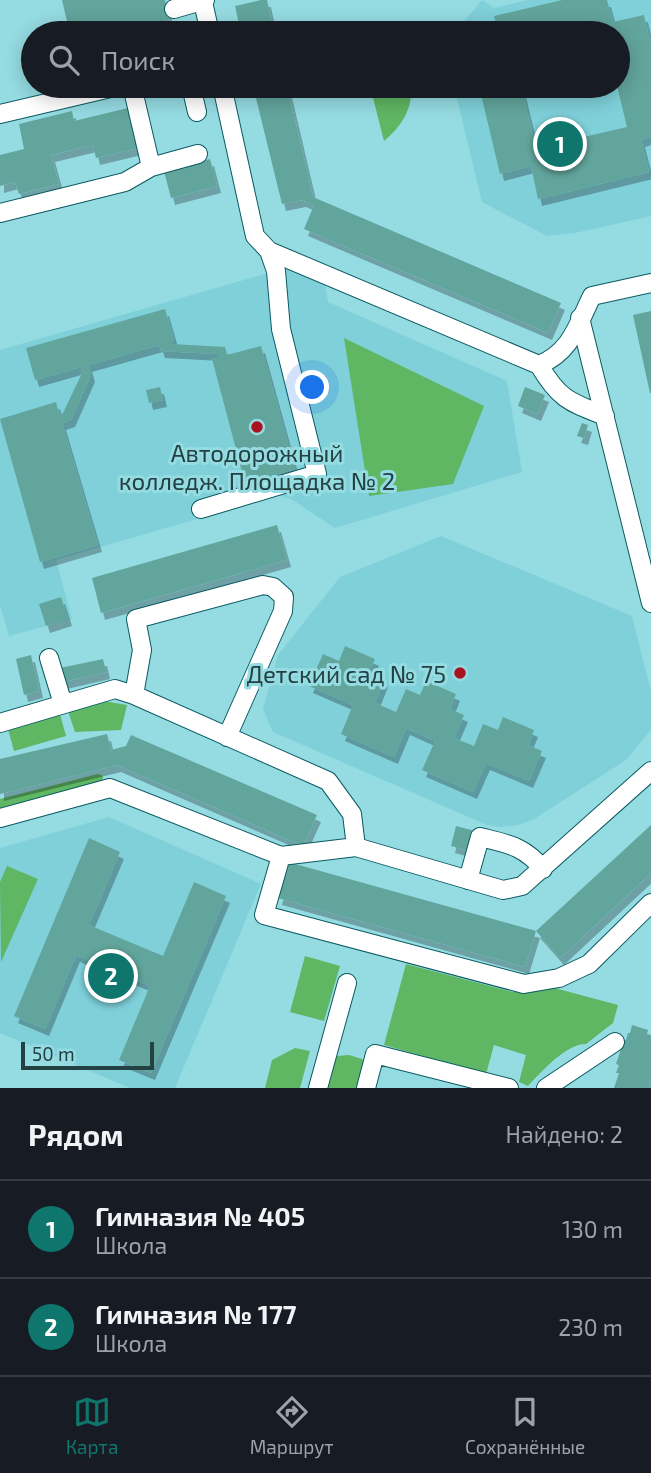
<!DOCTYPE html>
<html lang="ru">
<head>
<meta charset="utf-8">
<style>
	:root { --surface:#171b24; --page:#242831; --text:#f1f3f6; --muted:#9ea1a6; --line:#363941; --accent:#0f766e }
	body { margin:0; font-family:"Exo 2",sans-serif; background:var(--page); color:var(--text) }
	.scale { position:absolute; left:21px; bottom:18px; width:133px; box-sizing:border-box; padding-left:7px; border:4px solid #234043; border-top:0; font-size:19px; line-height:24px; white-space:nowrap; color:#234043; -webkit-text-stroke:5px #95dbe2; paint-order:stroke }
	.you { position:absolute; left:313px; top:388px; width:24px; height:24px; margin:-18px; border:5px solid #fff; border-radius:50%; background:#1a73e8; box-shadow:0 0 0 10px #1a73e833 }
	.badge { display:grid; place-items:center; width:46px; height:46px; border-radius:50%; background:var(--accent); color:#fff; font-size:23px; font-weight:700 }
	.pin { position:absolute; translate:-50% -50%; border:4px solid #fff; box-shadow:0 2px 7px #0006 }
	.list { margin:0; padding:0; list-style:none }
	h2 { display:flex; justify-content:space-between; align-items:center; height:91px; margin:0; padding:0 28px; font-size:30px }
	h2 small { font-size:23px; font-weight:400; color:var(--muted) }
	.list li { display:grid; grid-template-columns:46px 1fr auto; gap:21px; align-items:center; box-sizing:border-box; height:98px; padding:0 28px; border-top:2px solid var(--line) }
	.list b { display:block; font-size:26px; white-space:nowrap }
	.list p { margin:0; font-size:23px; white-space:nowrap; color:var(--muted) }
	.list em { font-size:23px; font-style:normal; color:var(--muted) }
	.icon { flex:none; width:38px; height:38px; fill:none; stroke:currentColor; stroke-width:2; stroke-linecap:round; stroke-linejoin:round }
	.map { position:relative; flex:none; width:651px; height:1088px; overflow:hidden }
	.search { position:absolute; background:var(--surface); box-shadow:0 4px 18px #0003; left:21px; right:21px; top:21px; height:77px; display:flex; align-items:center; gap:18px; box-sizing:border-box; padding:0 24px; border-radius:38px; color:var(--muted); font-size:26px }
	.sheet { height:287px; background:var(--surface) }
	nav { display:flex; justify-content:space-around; align-items:center; box-sizing:border-box; height:98px; border-top:2px solid var(--line); background:var(--surface); font-size:19px; color:var(--muted) }
	nav a { display:grid; justify-items:center; gap:4px }
	nav .on { color:var(--accent) }
	.map>svg:first-child { display:block }
	.built { fill:#7fd0d9 }
	.green { fill:#5fb663 }
	.building { fill:#62a59c; filter:url(#shadow) }
	.lines { fill:none; stroke-linecap:round; stroke-linejoin:round }
	.minor-casing { stroke:#0a5a62; stroke-width:20 }
	.minor { stroke:#fff; stroke-width:18 }
	.poi-dot { fill:#a91320; stroke:#95dbe2; stroke-width:2.5 }
	.labels { text-anchor:middle; dominant-baseline:central; stroke-width:6; stroke-linejoin:round; paint-order:stroke }
	.poi-label { font-size:24px; fill:#234043; stroke:#95dbe2 }
</style>
</head>
<body>
<div class="map">
<svg width="651" height="1088" viewBox="0 0 651 1088">
	<defs>
		<filter id="shadow"><feDropShadow dx="4" dy="7" stdDeviation="0" flood-color="#0004"/></filter>
	</defs>
	<rect width="100%" height="100%" fill="#95dbe2"/>
	<path class="built" d="M482,0l12,8 34,-8h123v216l-76,17 -28,3 -65,-34 -28,-116h164v-53h-171l13,-7z
		M287,270l38,14 3,18 179,79 15,91 -187,56 -44,-29 -12,-4 -223,65 16,59 -63,17 -9,-31v-255l268,-77z
		M441,536l191,80 19,76v38l-25,30 -92,59 -16,6 -16,2 -15,-2 -214,-93 -10,-23 15,-54 62,-78z
		M109,817l152,67 -86,204h-45l-130,-55v-185z"/>
	<path class="green" d="M370,86h41c2,23 -10,41 -27,55z
		M344,338l140,68 -31,78 -84,12z
		M103,701l24,4 -6,25 -46,2 -7,-21z
		M60,714l6,22 -52,15 -6,-22z
		M98,774l5,2 -1,10 -102,29v-16z
		M7,866l31,13 -37,83 -1,-80z
		M305,956l35,10 -16,55 -34,-9z
		M406,964l107,28 34,-6 71,19 -5,18 -27,21c-19,-1 -45,28 -58,42l-9,-4 7,-27 -32,-10 -8,29 -102,-29z
		M295,1048l15,3 -10,37h-35l7,-28z
		M349,1055l13,4 4,6 -5,23h-37l6,-27 6,-5z"/>
	<path class="building" d="M62,0h103l7,33h-87l-1,-7 -15,4z
		M261,0h6l7,33h-33l-6,-27z
		M562,0h45l6,22 31,-7 7,31v91l-10,3 8,32 -111,27 -7,-33 -31,8 -21,-88h42l15,62 91,-21 -10,-41 1,-53h-120l-4,-17z
		M253,86h34l26,111 248,106 -13,30 -244,-104 10,-24 -12,-5 -20,4z
		M128,108l10,40 -42,10 -3,-13 -42,10 8,29 -40,10 -4,-12 -15,4v-31l24,-6 -5,-25 53,-13 2,10z
		M210,159l7,27 -46,12 -7,-27z
		M165,309l9,31 -3,1 1,3 53,3 2,8 34,-9 34,123 -50,14 -33,-124 5,-1v-4l-56,-3 -2,-6 -71,20 3,10 -20,45 -9,3 36,122 -58,17 -40,-143 56,-17 3,12 4,-1 19,-40 -1,-6 -46,13 -9,-32z
		M651,311v82h-1l-17,-78z
		M160,387l3,13 -14,3 -3,-13z
		M525,387l20,8 -8,19 -19,-8z
		M582,423l6,2 -4,13 -7,-2z
		M277,525l10,35 -186,53 -9,-35z
		M61,597l7,22 -22,7 -7,-22z
		M345,646l30,13 -6,14 15,7 -9,23 21,9 10,-23 14,6 6,-14 30,13 -6,15 14,6 -10,23 20,8 9,-22 15,6 5,-13 31,13 -6,15 14,6 -13,30 -43,-18 -13,29 -51,-22 13,-29 -29,-13 -12,29 -53,-23 12,-29 -44,-19 14,-32 16,7z
		M31,655l8,36 -15,4 -8,-36z
		M103,659l3,13 -43,10 -3,-14z
		M107,734l4,16 15,-4 5,-11 186,80 -14,31 -186,-81 -117,29v-35z
		M651,825v48l-91,85 -24,-27z
		M456,826l19,5 -6,20 -18,-5z
		M89,838l31,14 -31,73 74,31 31,-74 32,14 -75,177 -32,-13 31,-74 -74,-31 -31,74 -31,-13z
		M288,862l248,69 -11,36 -247,-69z
		M632,1025l16,5 -1,4 4,1v45l-4,8h-33l5,-15h-3l3,-8 -3,-1 4,-12 3,-12h3l2,-7h2z"/>
	<g class="lines">
		<g class="minor-casing">
			<path id="minor" d="M203,2l7,31
				M174,9l31,-9
				M132,86l19,81 47,-13
				M191,86l6,26
				M222,86l33,150 14,15 270,114c20,34 30,37 66,51
				M0,114l119,-28
				M0,213l125,-31 26,-15
				M580,318l71,285
				M539,365c32,-13 38,-39 53,-69l59,-13
				M201,509l116,-35 -36,-145 -5,-58 -7,-20
				M49,658l14,46
				M134,695l8,-45 -6,-31 127,-34 10,2 11,10 -1,14 -56,126
				M0,723l115,-34 19,6 194,86 24,33 4,33 -75,9
				M0,818l110,-30 171,68 -17,59 260,69 35,-6 30,-14 62,-61
				M356,847l147,43 19,-4 129,-115
				M468,880l12,-43c28,7 44,9 63,32
				M318,1088l29,-105
				M366,1088l9,-34 134,34
				M546,1088l69,-46"/>
		</g>
		<use href="#minor" class="minor"/>
	</g>
	<g class="poi-dot">
		<circle cx="257" cy="427" r="7"/>
		<circle cx="460" cy="673" r="7"/>
	</g>
	<g class="labels">
		<g class="poi-label">
			<text x="257" y="452">Автодорожный<tspan x="257" dy="28">колледж. Площадка № 2</tspan></text>
			<text x="446" y="673" text-anchor="end">Детский сад № 75</text>
		</g>
	</g>
</svg>
<div class="scale">50 m</div>
<div class="you"></div>
<div class="pin badge" style="left:560px;top:144px">1</div>
<div class="pin badge" style="left:111px;top:976px">2</div>
<div class="search"><svg class="icon" aria-label="search" viewBox="0 0 24 24"><circle cx="10" cy="10" r="6"/><path d="M15 15l6 6"/></svg>Поиск</div>
</div>
<section class="sheet">
<h2>Рядом<small>Найдено: 2</small></h2>
<ul class="list">
<li><span class="badge">1</span><div><b>Гимназия № 405</b><p>Школа</p></div><em>130 m</em></li>
<li><span class="badge">2</span><div><b>Гимназия № 177</b><p>Школа</p></div><em>230 m</em></li>
</ul>
</section>
<nav>
<a class="on"><svg class="icon" aria-label="map" viewBox="0 0 24 24"><path d="M3 6l6-2 6 2 6-2v14l-6 2-6-2-6 2zM9 4v14M15 6v14"/></svg>Карта</a>
<a><svg class="icon" aria-label="directions" viewBox="0 0 24 24"><path d="M12 3l9 9-9 9-9-9zM9 14v-3h6M13 9l2 2-2 2"/></svg>Маршрут</a>
<a><svg class="icon" aria-label="saved" viewBox="0 0 24 24"><path d="M7 4h10v16l-5-4-5 4z"/></svg>Сохранённые</a>
</nav>
</body>
</html>
